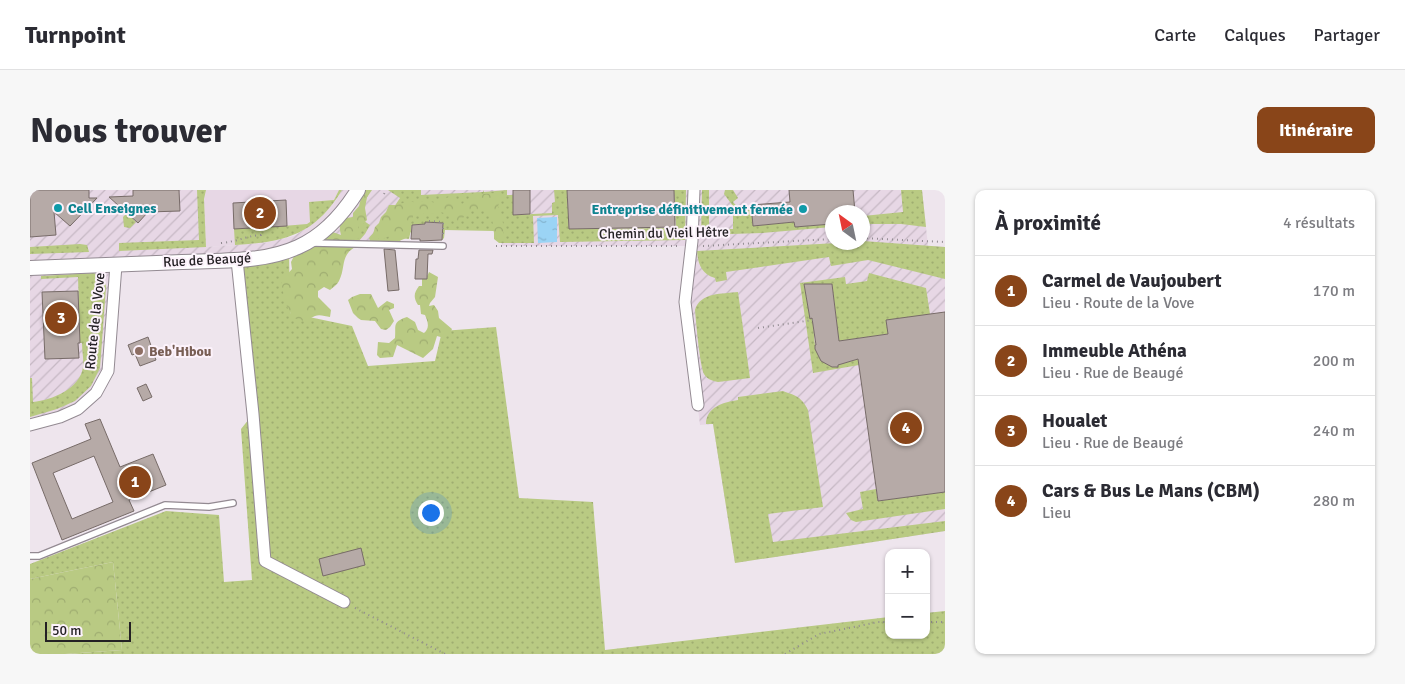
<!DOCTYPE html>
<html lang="fr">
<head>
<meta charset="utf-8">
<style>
	:root { --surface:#fff; --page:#f7f7f7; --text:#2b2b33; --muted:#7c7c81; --line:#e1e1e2; --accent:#894519 }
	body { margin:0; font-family:Signika,sans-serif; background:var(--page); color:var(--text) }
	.controls { position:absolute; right:15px; bottom:15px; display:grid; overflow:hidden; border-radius:10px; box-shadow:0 1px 4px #0004 }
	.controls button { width:45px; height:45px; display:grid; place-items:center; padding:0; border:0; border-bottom:1px solid var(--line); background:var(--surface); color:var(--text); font:25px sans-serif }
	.compass { position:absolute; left:795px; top:15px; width:45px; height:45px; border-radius:50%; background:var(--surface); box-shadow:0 1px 4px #0004; rotate:327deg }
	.scale { position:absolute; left:15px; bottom:12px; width:86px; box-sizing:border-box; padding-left:5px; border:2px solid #242124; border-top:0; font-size:14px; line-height:18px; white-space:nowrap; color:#242124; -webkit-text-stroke:4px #fcf2fb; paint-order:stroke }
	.you { position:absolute; left:400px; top:322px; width:18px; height:18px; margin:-12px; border:4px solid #fff; border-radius:50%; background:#1a73e8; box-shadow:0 0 0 8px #1a73e833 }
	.badge { display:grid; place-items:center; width:32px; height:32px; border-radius:50%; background:var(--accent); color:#fff; font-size:16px; font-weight:700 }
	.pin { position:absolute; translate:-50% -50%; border:2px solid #fff; box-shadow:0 1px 5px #0006 }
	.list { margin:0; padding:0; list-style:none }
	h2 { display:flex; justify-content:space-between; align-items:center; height:65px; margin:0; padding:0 20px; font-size:21px }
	h2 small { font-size:16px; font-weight:400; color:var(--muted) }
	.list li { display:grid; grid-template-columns:32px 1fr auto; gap:15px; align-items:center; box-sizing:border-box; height:70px; padding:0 20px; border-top:1px solid var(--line) }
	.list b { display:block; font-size:19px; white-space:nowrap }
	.list p { margin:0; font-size:16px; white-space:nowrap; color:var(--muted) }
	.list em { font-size:16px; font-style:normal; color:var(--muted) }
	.map { position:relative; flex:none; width:915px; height:464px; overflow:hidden; border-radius:10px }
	header { display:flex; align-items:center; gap:30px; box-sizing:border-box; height:70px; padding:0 25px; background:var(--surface); border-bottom:1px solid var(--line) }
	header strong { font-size:24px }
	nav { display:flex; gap:28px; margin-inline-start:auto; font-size:18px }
	.intro { display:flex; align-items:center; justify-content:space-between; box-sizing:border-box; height:120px; padding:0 30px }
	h1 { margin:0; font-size:35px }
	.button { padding:12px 22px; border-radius:10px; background:var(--accent); color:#fff; font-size:18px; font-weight:700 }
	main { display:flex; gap:30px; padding:0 30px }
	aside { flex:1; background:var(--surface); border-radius:10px; box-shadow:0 1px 4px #0004 }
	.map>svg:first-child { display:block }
	.built { fill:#e7d7e5 }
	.industrial { fill:url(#industrial-furrows); fill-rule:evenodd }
	.grass { fill:url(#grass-dots) }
	.forest { fill:url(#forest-crowns) }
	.water { fill:url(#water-ripples) }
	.building { fill:#b6aaa7; stroke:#776b68; fill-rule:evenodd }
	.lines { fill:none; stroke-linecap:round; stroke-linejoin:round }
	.service-casing { stroke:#938a92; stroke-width:8 }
	.minor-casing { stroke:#938a92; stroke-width:13 }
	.tertiary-casing { stroke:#938a92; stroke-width:16 }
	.path { stroke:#918b91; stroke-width:2; stroke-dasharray:1 4; stroke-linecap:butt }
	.service { stroke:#fff; stroke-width:5.5 }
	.minor { stroke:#fff; stroke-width:11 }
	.tertiary { stroke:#fff; stroke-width:14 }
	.culture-dot { fill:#0f9aa8; stroke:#fcf2fb; stroke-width:2 }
	.education-dot { fill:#8d6e63; stroke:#fcf2fb; stroke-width:2 }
	.labels { text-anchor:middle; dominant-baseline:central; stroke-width:4; stroke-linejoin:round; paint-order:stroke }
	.culture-label { font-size:14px; font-weight:bold; fill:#0d838f; stroke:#fcf2fb; text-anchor:start }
	.street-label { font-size:14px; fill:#242124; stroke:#fcf2fb }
	.education-label { font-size:14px; font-weight:bold; fill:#785e54; stroke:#fcf2fb; text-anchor:start }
</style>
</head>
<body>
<header>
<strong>Turnpoint</strong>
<nav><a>Carte</a><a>Calques</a><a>Partager</a></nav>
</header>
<div class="intro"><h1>Nous trouver</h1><a class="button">Itinéraire</a></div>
<main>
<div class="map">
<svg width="915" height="464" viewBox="0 0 915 464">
	<defs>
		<pattern id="industrial-furrows" width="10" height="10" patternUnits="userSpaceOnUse" patternTransform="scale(1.25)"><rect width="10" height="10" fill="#e7d7e5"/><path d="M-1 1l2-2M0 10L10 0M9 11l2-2" fill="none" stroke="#c6b8c4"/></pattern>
		<pattern id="grass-dots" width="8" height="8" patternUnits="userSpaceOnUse" patternTransform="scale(1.25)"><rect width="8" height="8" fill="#b9ca83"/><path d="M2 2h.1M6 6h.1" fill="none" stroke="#9fad71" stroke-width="1.8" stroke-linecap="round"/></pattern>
		<pattern id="forest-crowns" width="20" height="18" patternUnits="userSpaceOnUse" patternTransform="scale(1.25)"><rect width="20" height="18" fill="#b9ca83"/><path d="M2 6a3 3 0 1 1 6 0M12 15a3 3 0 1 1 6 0" fill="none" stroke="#9fad71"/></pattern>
		<pattern id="water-ripples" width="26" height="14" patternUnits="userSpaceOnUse" patternTransform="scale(1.25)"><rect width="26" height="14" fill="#9bd4f5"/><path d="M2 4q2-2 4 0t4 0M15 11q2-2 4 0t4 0" fill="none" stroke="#85b6d2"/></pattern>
	</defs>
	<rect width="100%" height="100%" fill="#eee5ed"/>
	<path class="built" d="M176,0h136l-11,18 -17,15 -50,20 -58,4 -2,-48z"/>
	<path class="industrial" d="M0,0h176l-2,9 2,48 58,-4 30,-7 20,-13 17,-15 11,-18h580l6,56 17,1v284l-210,32 -22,-139 -13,1 -15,-123 6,-56h-189l-2,-45 -100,4 1,40 -95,-2 -17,8 -173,14 -8,106 -30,38 -48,16zM802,22h30v30h-30z"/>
	<path class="grass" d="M167,0h9l-2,9 2,48 -87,4v-8l80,-3z
		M309,0h3c-27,45 -57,52 -107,55l-1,-16 17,-5 19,-1 1,4 36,-3 3,-2 -1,-20 25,-2z
		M339,0h3l-17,25 15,10 -5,9 -7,8c-8,-2 -13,-6 -14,-14l15,-18z
		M358,0h33v5l62,-3v-2l1,2 23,-2v5h6l1,20 38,-2v-10l3,-1 -1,-12h13l2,39 107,-1 -2,-38h12l-1,50 -125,2 -2,-27 -25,1 1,27h-35l-5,-4v-8l-49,-1 -1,8 -2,2 1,-17 -18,-1v2l-13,1 -3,14 -8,-1 -2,5h-26l-3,-2 -1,-3 7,-8 2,1 22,-33z
		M672,0h7v39h24v-23l-9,-12 1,-4h8l5,8 -5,4 9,10 9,-7 2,21 41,-4 1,5 37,-3v3l-70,6 -61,2z
		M871,0h21l4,37 -25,-3h-38v-8l40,-4z
		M97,23l9,9 -6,6 -6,-1 -1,-10z
		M833,51l82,6v32l-77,-19 -37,6 -2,-9 -103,15 1,8 -11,2 -1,-4c-13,-4 -17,-13 -18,-27l140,-8 25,-1z
		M50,54l7,1 2,7 -59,2v-7z
		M259,61l1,62 62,13 16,40 67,-5 7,-30 54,-4 23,171 74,4 12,148 284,-33v18h37v-22l19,-2v43h-880l57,-4 -9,-88 -83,17v-15l136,-53 53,4 5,67 28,-2 -11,-151 12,-15 -16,-154z
		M64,83c7,4 11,6 12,14l-6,81 -9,18 -16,15 -18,8 -27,8v-39h2l1,24c19,-2 47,-13 50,-35 1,-7 -1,-16 -1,-24h-2l-2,-66 -37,2v-3z
		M839,83l57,15 4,26 -42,20 -49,7 -7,-57h-28l6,34h3c2,21 -2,46 24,49l1,-2 20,-6 1,6 -46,8 -13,-90 45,-6 1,7 21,-3z
		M708,102l12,86 -32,4c-6,-1 -11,-3 -14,-8 -4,-7 -8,-52 -9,-64 5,-18 28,-16 43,-18z
		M753,201c13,5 18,5 25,19l15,97 -55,7 5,28 172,-21v10l-210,32 -22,-139h-7c0,-17 18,-22 32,-24v-3z
		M846,299l2,12 67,-9v17l-89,13 -5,-2 -5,-7 17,-4 -3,-17z"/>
	<path class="forest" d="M333,0h8l-3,2 -3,16 2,12 -4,4 -5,2 2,11 -4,3 -1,7c-15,9 -9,20 -16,34 -2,4 -6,6 -9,9l-6,-3 -6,4v6l13,13 -1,7c-5,-1 -11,-3 -15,-1 -3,1 -5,3 -8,4 -20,5 -23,-25 -26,-39l11,-12 -1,-7 3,-6 36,-25 11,4c-3,-12 -1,-17 12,-18v-4l6,-7z
		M465,3l6,3v4l-3,6c4,10 8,24 4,34l-2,1c-13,-7 1,-26 -20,-31 -5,-1 -10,1 -15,4 -2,5 -4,10 -11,8l-6,-8 -8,-2 -7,2 -8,-1 -4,2 -3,-2 -2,2h-3v5l-2,2v10l-2,1v4l-10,4 -7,-3 -1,-3 -8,4 -4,-1 -3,3 -5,-2 -1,-2 3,-3 2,-7 4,-4 2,-6 5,-5 3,-7h8l12,-4 8,2 9,-3 9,3 16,-7 11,8 11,-9z
		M399,82l9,5 -3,20 -5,6 -1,3 5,-1 4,6 1,7 13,11 -2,5 -6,4 -7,-2 -4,13 -10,9 -26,-13 -4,12 -13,1 -3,-3 1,-13 11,1 6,-5c1,-13 -3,-16 12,-21l8,5 3,8 6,3c6,-5 4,-11 1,-18l-4,-1 -1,-9h-2c-5,-8 -4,-12 1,-19h3v-7h4z
		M330,104h11l7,14 9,-7 7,3v4l-5,2 5,11 -4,6 -4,3 -5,-1 -6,-8 -14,-1 -3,-2 -5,-5 -5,-13 4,-3z
		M83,372l9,88 -57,4h-35v-75z"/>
	<path class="water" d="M527,27v25l-19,1 -1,-25z"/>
	<path class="building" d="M0,0h59v8h8l-27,28 -16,-14 2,23 -26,2z
		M103,0h46l1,21 -32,1 -10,11 -29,-26 24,-1z
		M483,0h17v24l-17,1z
		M537,0h107l1,37 -106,2z
		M759,0h64l2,22h-23v12l-37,3 -1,-5 -41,4 -2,-21 39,-3z
		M256,10l1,26 -17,1v-4l-19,1v4l-17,1 -1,-26z
		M395,32l18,1 -1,17 -22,1v-2h-9l1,-14 13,-1z
		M354,59l11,1 4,40 -11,1z
		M389,60h14l-1,4h-4l-1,25h-12l1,-20h2z
		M774,94h28l7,57 49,-7 -2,-14 59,-8v180l-67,9 -20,-142 -20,6v2h-6l-11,-6 -6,-12v-4h1l-4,-27 -2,1z
		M48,101l2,52h-2l1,15 -34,1 -3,-67z
		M118,147l8,23 -16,6 -5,-12 -3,1 -4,-10z
		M116,194l6,13 -9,4 -6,-13z
		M70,229l20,48 33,-13 13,31 -37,15 5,11 -72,29 -30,-77 59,-24 -6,-15zM64,266l19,46 -41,17 -19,-46z
		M331,358l4,17 -42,11 -4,-17z"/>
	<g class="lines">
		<g class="service-casing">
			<path id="service" d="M283,53l130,3
				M0,366h9l126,-51 44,2 24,-4"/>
		</g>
		<g class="minor-casing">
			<path id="minor" d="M664,0l-2,51 -7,61 13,103
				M207,70l16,154 12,147 79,41
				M0,235l30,-8 18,-8 18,-16 12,-22 8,-106"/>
		</g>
		<g class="tertiary-casing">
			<path id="tertiary" d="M0,78c51,-2 101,-4 152,-6 39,-2 81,1 116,-15 27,-12 45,-33 60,-57"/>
		</g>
		<path class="path" d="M354,4l2,-4
			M399,31l14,1v16
			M832,48l83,4
			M191,53c15,-1 25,-7 40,-8l-1,-11
			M466,56h185
			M673,56l129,-7
			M728,138l55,-8
			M325,418l90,46
			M896,432h19
			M755,464l34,-20 59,-12h11"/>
		<use href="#service" class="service"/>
		<use href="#minor" class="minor"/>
		<use href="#tertiary" class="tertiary"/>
	</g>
	<g class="culture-dot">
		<circle cx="28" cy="18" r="5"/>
		<circle cx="773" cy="19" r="5"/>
	</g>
	<circle class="education-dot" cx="109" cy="161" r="5"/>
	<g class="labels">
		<g class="culture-label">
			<text x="38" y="18">Cell Enseignes</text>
			<text x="763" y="19" text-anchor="end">Entreprise définitivement fermée</text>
		</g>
		<g class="street-label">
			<text transform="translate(634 43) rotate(-1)">Chemin du Vieil Hêtre</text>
			<text transform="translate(177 70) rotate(-3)">Rue de Beaugé</text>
			<text transform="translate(65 131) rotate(-84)">Route de la Vove</text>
		</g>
		<g class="education-label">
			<text x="119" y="161">Beb'Hibou</text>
		</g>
	</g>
</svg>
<div class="controls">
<button>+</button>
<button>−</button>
</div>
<svg class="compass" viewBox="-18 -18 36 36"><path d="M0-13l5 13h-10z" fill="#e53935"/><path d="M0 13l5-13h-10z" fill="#7c7c81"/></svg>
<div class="scale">50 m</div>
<div class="you"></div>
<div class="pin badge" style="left:105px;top:292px">1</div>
<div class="pin badge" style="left:230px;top:23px">2</div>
<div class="pin badge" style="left:31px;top:128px">3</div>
<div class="pin badge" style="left:876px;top:238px">4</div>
</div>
<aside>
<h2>À proximité<small>4 résultats</small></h2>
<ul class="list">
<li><span class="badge">1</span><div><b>Carmel de Vaujoubert</b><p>Lieu · Route de la Vove</p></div><em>170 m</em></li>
<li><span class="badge">2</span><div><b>Immeuble Athéna</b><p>Lieu · Rue de Beaugé</p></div><em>200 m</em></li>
<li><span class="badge">3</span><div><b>Houalet</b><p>Lieu · Rue de Beaugé</p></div><em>240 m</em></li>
<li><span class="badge">4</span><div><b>Cars &amp; Bus Le Mans (CBM)</b><p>Lieu</p></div><em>280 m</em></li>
</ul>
</aside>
</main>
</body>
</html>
